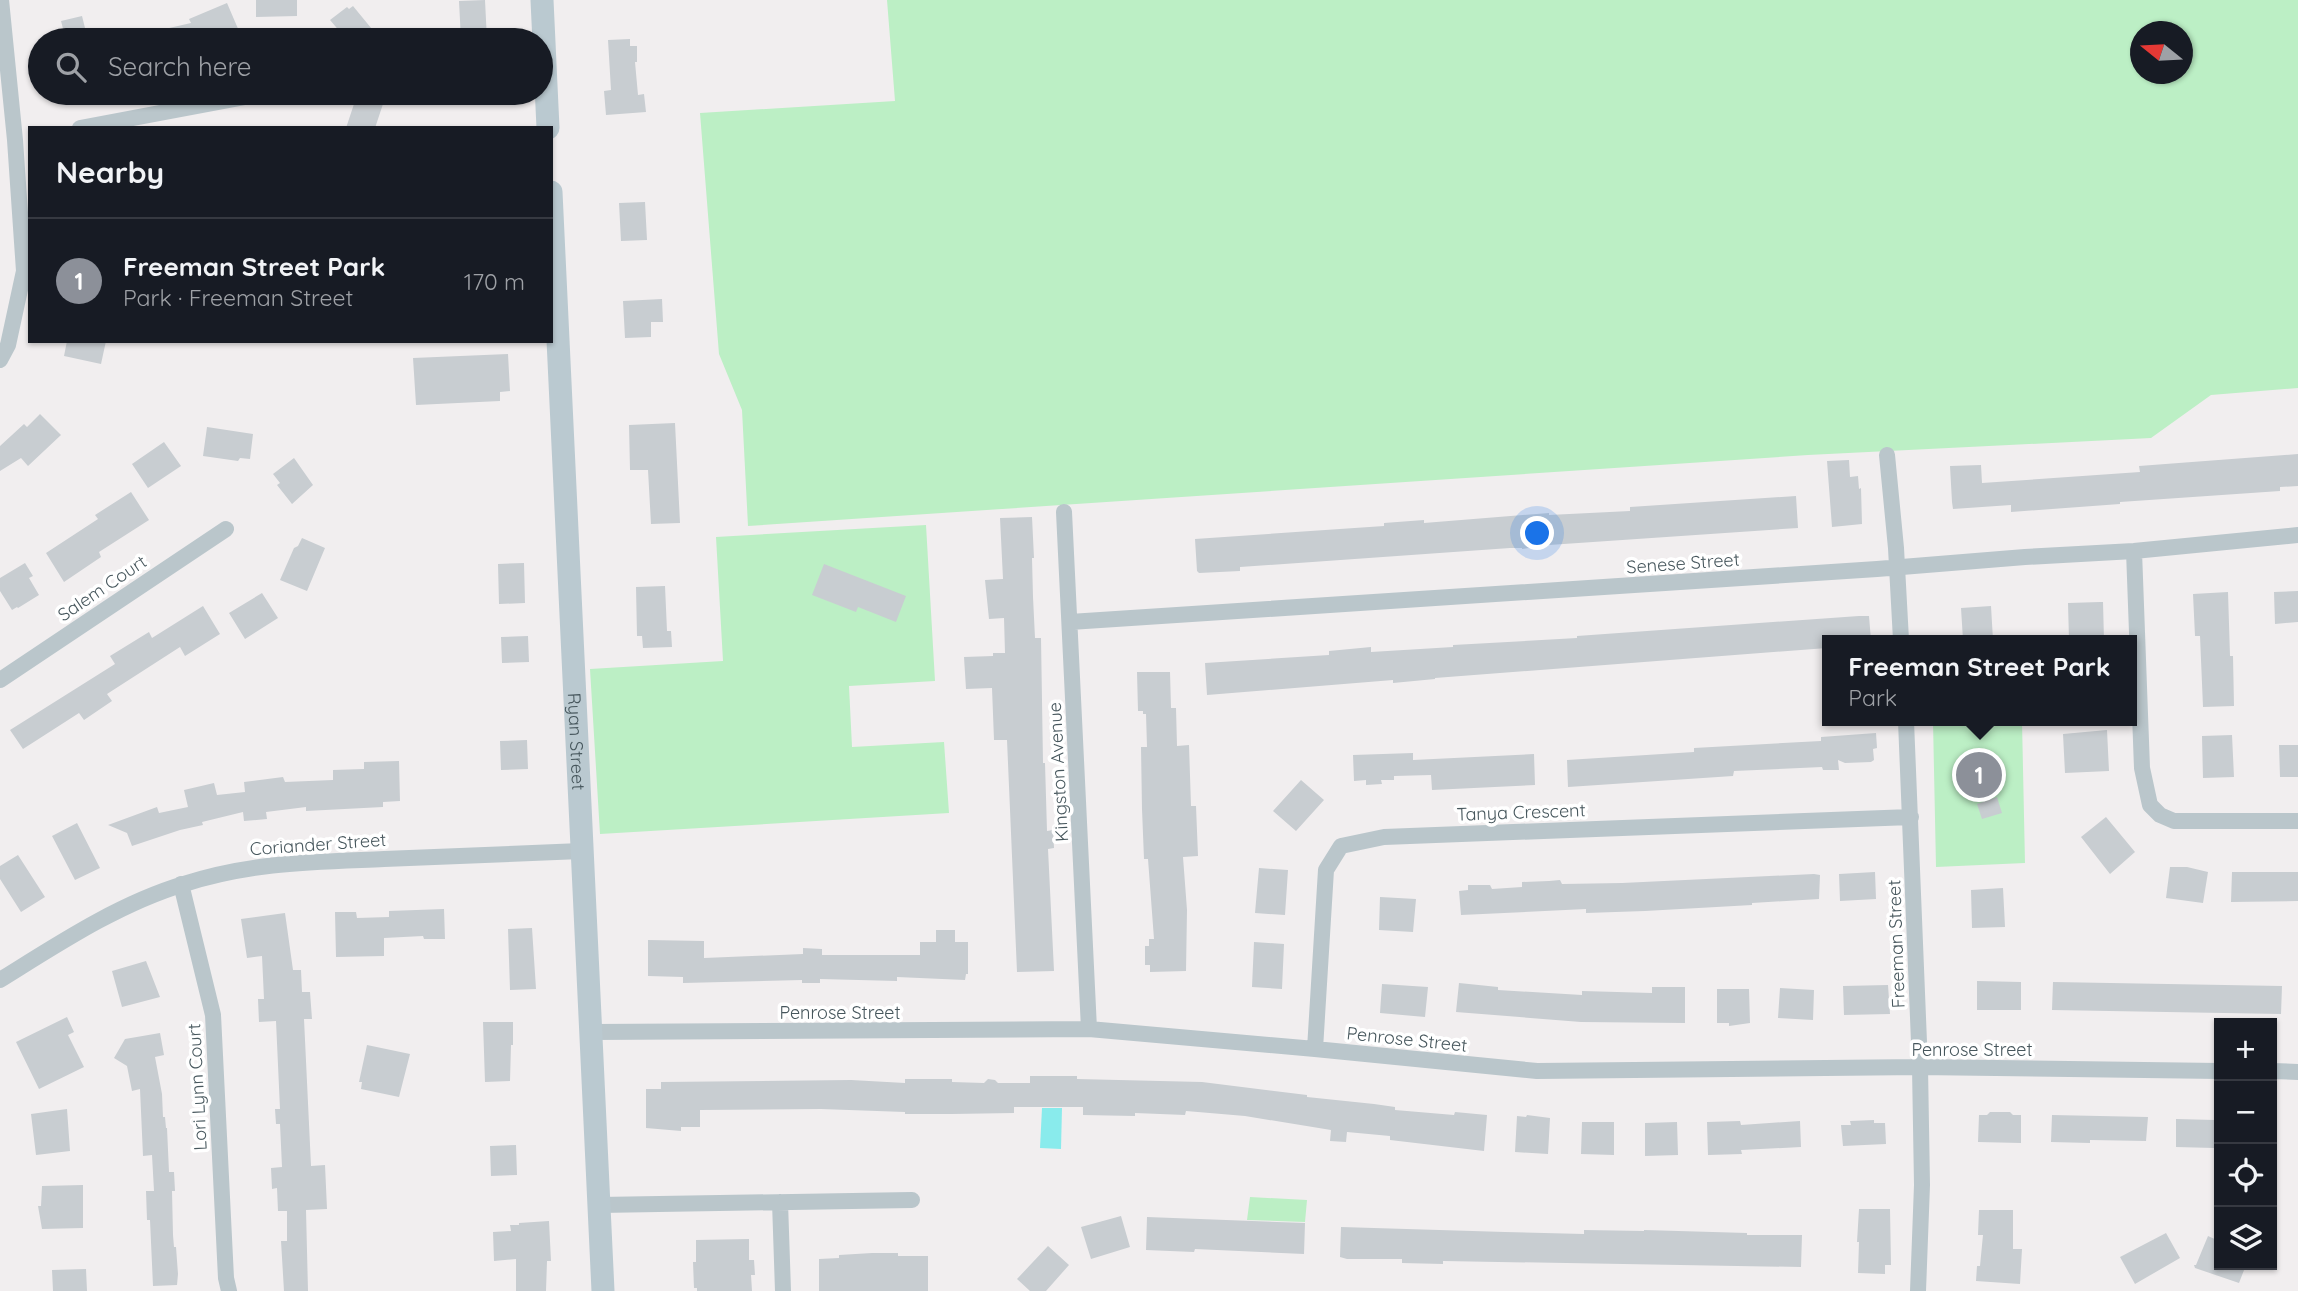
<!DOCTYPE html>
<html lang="en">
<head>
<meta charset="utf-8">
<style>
	:root { --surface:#171b24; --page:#20242c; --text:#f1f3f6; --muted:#9ea1a6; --line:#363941; --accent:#8c9099 }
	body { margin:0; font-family:Quicksand,sans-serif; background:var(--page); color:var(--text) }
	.controls { position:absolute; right:21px; bottom:21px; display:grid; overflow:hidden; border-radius:0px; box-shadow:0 2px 5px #0004 }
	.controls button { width:63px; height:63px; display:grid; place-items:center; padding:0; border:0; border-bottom:2px solid var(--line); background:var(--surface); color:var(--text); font:35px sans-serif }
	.compass { position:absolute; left:2130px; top:21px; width:63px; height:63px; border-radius:50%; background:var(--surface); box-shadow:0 2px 5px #0004; rotate:288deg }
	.you { position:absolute; left:1538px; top:534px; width:24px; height:24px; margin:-18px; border:5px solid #fff; border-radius:50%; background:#1a73e8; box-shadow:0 0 0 10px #1a73e833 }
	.badge { display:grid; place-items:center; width:46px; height:46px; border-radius:50%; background:var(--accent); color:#fff; font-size:23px; font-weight:700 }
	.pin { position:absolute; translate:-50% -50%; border:4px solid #fff; box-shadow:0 2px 7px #0006 }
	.popup { position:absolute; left:1822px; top:635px; width:315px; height:91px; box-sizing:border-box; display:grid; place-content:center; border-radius:0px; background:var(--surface); filter:drop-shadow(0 2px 5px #0005); font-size:23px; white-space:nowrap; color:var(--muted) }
	.popup b { font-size:26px; color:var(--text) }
	.popup::after { content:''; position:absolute; left:50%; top:100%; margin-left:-14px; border:14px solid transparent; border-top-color:var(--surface) }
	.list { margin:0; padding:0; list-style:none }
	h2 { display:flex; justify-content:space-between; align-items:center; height:91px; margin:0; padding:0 28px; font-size:30px }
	h2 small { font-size:23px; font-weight:400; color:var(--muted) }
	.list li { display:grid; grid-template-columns:46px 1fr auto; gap:21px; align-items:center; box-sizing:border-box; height:126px; padding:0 28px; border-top:2px solid var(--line) }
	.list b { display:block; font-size:26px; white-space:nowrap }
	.list p { margin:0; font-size:23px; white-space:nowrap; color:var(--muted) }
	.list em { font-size:23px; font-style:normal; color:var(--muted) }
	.icon { flex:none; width:38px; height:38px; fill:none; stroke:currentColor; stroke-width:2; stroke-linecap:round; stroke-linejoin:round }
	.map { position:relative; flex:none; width:2298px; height:1291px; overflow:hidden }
	.search { position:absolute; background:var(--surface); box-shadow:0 2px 5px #0004; left:28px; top:28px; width:525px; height:77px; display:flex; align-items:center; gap:18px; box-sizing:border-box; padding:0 24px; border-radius:38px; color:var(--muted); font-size:26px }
	.panel { position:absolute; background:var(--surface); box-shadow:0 2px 5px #0004; left:28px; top:126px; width:525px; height:217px; border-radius:0px }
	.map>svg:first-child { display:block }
	.green { fill:#bcefc5; fill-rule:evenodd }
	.water { fill:#89ebec }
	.building { fill:#c8cdd1 }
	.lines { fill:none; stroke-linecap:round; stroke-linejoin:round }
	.street { stroke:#bac6cb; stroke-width:16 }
	.secondary { stroke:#bac9d0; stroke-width:23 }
	.labels { text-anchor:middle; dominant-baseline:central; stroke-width:7; stroke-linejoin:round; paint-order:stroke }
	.street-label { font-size:18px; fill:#46565c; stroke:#fff }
</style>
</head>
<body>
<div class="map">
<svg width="2298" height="1291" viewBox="0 0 2298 1291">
	<rect width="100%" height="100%" fill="#f1eeef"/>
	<path class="green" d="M887,0h1411v388l-87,7 -60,43 -343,17 -1060,71 -6,-116 -23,-56 -19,-241 195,-12zM2140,32h42v42h-42z
		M926,525l9,156 -86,5 3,61 92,-5 5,71 -349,21 -10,-165 133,-8 -7,-124z
		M1933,721h89l3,142 -89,4z
		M1250,1197l57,3 -2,22 -58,-2z"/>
	<path class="water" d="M1042,1108h20l-1,41 -21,-1z"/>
	<path class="building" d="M256,0h41v16l-41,1z
		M485,0l2,40h-26l-2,-39z
		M227,3l12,28 -22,9h-73l-1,-6 48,-11 -2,-4z
		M353,6l23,28 -8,6h-21l-17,-20 17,-13 2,2z
		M82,16l6,24h-22l-5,-19z
		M630,39v7h7v16h-2l3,33 6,-1 2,18 -40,3 -2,-24 7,-1 -3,-50z
		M357,95l26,9 -8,24h-29z
		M645,202l2,38 -26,1 -2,-38z
		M662,299l1,23h-12v15l-26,1 -2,-37z
		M67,341h39l-5,23 -37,-8z
		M508,354l2,37 -10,1v9l-84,4 -3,-47z
		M40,414l21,21 -33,31 -7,-8 -21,13v-25l24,-22 3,3z
		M675,423l5,100 -29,1 -3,-54h-18l-1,-45z
		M207,427l46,7 -3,25 -10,-1 -2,3 -35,-5z
		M164,442l17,24 -33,22 -16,-24z
		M2298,454v32l-18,1v4l-160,11v2l-109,8v-7l-58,4 -1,-7 -2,-36 31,-1 1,18 158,-11 -1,-6z
		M294,458l19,27 -21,19 -15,-19 3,-2 -7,-9z
		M1849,460l1,17 8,-1 1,13 2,-1 1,36 -30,3 -5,-66z
		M131,492l18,28 -50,32 2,5 -37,25 -18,-29 52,-34 -3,-4z
		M1796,496l2,32 -249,17 -27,4v-1h-12l-270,19v4l-41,2 -2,-2 -2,-32 189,-13v-3l40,-3v3l125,-10v2l81,-4v-4z
		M1032,517l2,41h-2l1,39 2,41h6l2,125h2l2,68 6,-1 1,18 -6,1 6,122 -37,1 -10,-232h-13l-2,-52 -26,1 -2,-32 29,-1v-3h12l-1,-35 -15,1 -4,-39 18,-1 -3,-61z
		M302,538l23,10 -18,43 -27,-11 14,-32 4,-2z
		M25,563l8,13 -4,2 10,17 -21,13 -1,-1 -5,3 -12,-19v-13z
		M524,563l1,40 -26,1 -1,-40z
		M824,564l82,32 -10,26 -38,-15 -2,5 -44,-17z
		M665,586l2,45h4l1,16 -29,1 -1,-12h-5l-1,-49z
		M2298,591v31l-23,2 -1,-32z
		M2228,592l2,64h3l1,50 -31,1 -3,-71h-5l-2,-42z
		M262,593l16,25 -33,21 -16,-26z
		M2100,602h3l1,38h-35l-1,-37z
		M203,606l17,28 -35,22 -5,-9 -73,47 5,7 -28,19 -5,-7 -56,36 -13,-19 105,-66 -5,-8 39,-24 3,6z
		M1991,606l2,34h-30l-2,-32z
		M1859,616h10l2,24h-44v8l-392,30v1l-42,4v-3l-186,15 -2,-32 124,-8v-4l42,-4v5l82,-5v-2l124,-7v-2l42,-3z
		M528,636l1,26 -27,1 -1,-26z
		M1137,672h33l1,36h5l1,38 12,-1 2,61h5l2,50 -15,1 4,53 -1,61 -36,1v-7h-5v-19h4v-7h5l-6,-80h-4l-2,-50 -1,-62h6l-1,-33h-3v-3h-5z
		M2107,730l2,41 -44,2 -2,-39z
		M1876,733l1,15 -4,1 1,11 -3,2 -26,1 -7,-3 1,10h-16l-1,-3 -88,4 -1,5 -165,11 -1,-27 127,-8v-4l127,-7v-4z
		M2232,735l2,42 -31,1 -1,-42z
		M527,740l1,29 -27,1 -1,-29z
		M2279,745h19v32h-18z
		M1413,753v7l121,-6 1,31 -103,5 -1,-15 -37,1v4h-13l1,4 -16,1v-5l-12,1 -1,-26z
		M399,761l1,40 -17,1v5l-77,4v-4l-40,5 1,7 -23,2 -1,-9 -41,10 1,3 -23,5 -48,16 -5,-13 -19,-8 49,-18 2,6 29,-6 -4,-17 30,-7 3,12 28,-3 -1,-10 39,-5 2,5 48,-2v-10l31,-1v-7z
		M1301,780l23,20 -28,31 -23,-20z
		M1997,797l5,16 -20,6 -5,-15z
		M2106,817l29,35 -25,22 -29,-37z
		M77,823l23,45 -25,12 -23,-44z
		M18,855l27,42 -24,15 -21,-33v-13z
		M2170,867h17l21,5 -5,31 -37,-5z
		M1259,868l29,2 -3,45 -30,-2z
		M1875,872l1,27 -36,2 -1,-27z
		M2232,872h66v29l-67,1z
		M1814,874l6,1 -1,24 -67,4v2l-107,6 -59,2v-4l-125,6 -2,-24 9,-1v-5h22l2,4 30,-2v-5l27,-1 11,-1 2,4 60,-1z
		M2003,888l2,39 -33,1 -1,-38z
		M1380,897l36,2 -3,33 -34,-2z
		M444,909l1,30h-21l-1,-3 -39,2v18l-48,1 -1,-45h21l1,6 32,-1v-6z
		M285,913l8,57h8l1,22h8l2,27h-8l7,147 14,-1 2,44 -21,1 2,81h-24l-3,-50h6v-30h-9l-1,-23 -5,1 -1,-21 11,-1 -2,-43h-4l-1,-15h5l-4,-88 -17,1 -1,-23h6l-2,-43 -15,2 -6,-39z
		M532,928l4,61 -26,1 -2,-61z
		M936,930h19v12h13v32h-2l-1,6 -68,-3v4l-77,-2v4h-18v-3l-119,3v-6l-35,-1v-36l56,1v17l99,-4v-6l19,1v6h98v-13h16z
		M1254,942l30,2 -2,45 -30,-2z
		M146,961l14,36 -38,10 -10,-36z
		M1977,981l44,1v28h-44z
		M2053,982l229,4 -1,28 -229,-4z
		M1459,983l39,4v3l84,5v-4l70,2v-6h33v36l-104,-1 -125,-10z
		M1382,984l46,3 -3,30 -45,-4z
		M1888,985l2,29 -46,1 -1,-29z
		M1780,988l34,2 -1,30 -35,-2z
		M1717,989h32l1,34 -21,3v-3h-12z
		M67,1017l7,15 -6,3 16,32 -45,22 -23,-47z
		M483,1022h30v23h-2l-1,36 -25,1z
		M160,1033l4,22 -9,2 7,37 1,23h2l1,11h1l2,44h5l1,19h-3l1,44 1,12h2l2,27 -1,11 -24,1 -3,-66h-3l-1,-29h8l-2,-36 -9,1 -3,-67 -8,2 -5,-25 -13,-8 11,-19z
		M367,1045l43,9 -11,43 -38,-8 1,-7h-3z
		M1030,1076h47v3l125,3 105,13v2l67,7 21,3v3l59,5 1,-3 32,3 -3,36 -94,-11v-4l-43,-4 -1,10 -16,-1 1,-11 -86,-14 -59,-5 -1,4 -50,-2v3l-52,-1v-8h-69v6l-62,1h-47v-2l-84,-3 -121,1v17h-19v4l-35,-3v-39h15v-7l190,-2 54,3v-4h47v3l32,1 4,-4 7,1 3,3h32z
		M67,1109l3,42 -34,4 -5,-41z
		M1990,1112h20l3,3h8v28l-43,-1 1,-27h8z
		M1527,1115l23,3 -2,36 -33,-2 2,-36 9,1z
		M2052,1115l96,2 -2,24 -56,-1v3l-39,-1z
		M2176,1119l39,1 -1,28 -38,-1z
		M1874,1120v3h11l1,21 -43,2 -2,-21h10l-1,-4z
		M1740,1121l1,4 59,-4 1,26 -60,3 1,4 -34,1 -1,-33z
		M1582,1122h32v33l-33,-1z
		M1677,1122l1,33 -33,1v-33z
		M516,1145l1,30 -26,1 -1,-30z
		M83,1185v43l-41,1 -4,-23h3l1,-20z
		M1859,1209h31l1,56h-6v9l-27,-1 1,-31h-2z
		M1979,1210h34v39h9l-2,35 -44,-3 1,-15h3l3,-31h-5z
		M1121,1216l9,31 -39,12 -10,-32z
		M1147,1217l158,6 -1,31 -109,-5 -1,3 -48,-2z
		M549,1221l2,40h-4l-1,30h-30v-32l-22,2 -1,-29 18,-1 -1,-6h9v-2z
		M1341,1227l164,5 79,2v-4l60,1v-1l103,3v2h55l-1,32 -358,-6v3l-41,-1v-4h-55l-7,-2z
		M2166,1233l14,25 -45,26 -15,-27z
		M2208,1236l11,5v24h27l-7,18 -44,-15 -1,-3h2z
		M749,1239v21h5l1,15h-4l1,16h-55v-3h-3l-1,-26h3v-22z
		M1048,1246l21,19 -23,26h-16l-13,-12z
		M872,1253h26v3h30v35h-109v-32l20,-1v-3z
		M86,1269l1,22h-34l-1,-21z"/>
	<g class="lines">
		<path class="street" d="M80,128l186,-35
			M0,360l8,-15 16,-74 -9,-131 -14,-140
			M1887,455l9,93 5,92
			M1064,512l25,517
			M2134,551l8,217 8,37 10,10 14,6h124
			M1070,622l807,-53 148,-12 109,-6 164,-16
			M0,680l226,-151
			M1906,721l14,346 2,118 -4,106
			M181,884l32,131 13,263 3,13
			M0,980c58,-36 118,-76 184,-96 68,-22 130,-22 200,-25 66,-3 132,-5 197,-8
			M592,1032l497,-3 226,20 222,22 383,-4 299,4
			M1315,1049l11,-179 15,-24 43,-9 527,-20
			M2272,1071l26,1
			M780,1202l3,89
			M599,1205l313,-5"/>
		<g class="secondary">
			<path d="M542,0l6,128"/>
			<path id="s1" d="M551,192l52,1099"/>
		</g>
	</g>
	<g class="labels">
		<g class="street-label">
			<text transform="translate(1683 563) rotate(-4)">Senese Street</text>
			<text transform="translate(102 588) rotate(-34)">Salem Court</text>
			<text stroke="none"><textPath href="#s1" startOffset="550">Ryan Street</textPath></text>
			<text transform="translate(1058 772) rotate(-93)">Kingston Avenue</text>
			<text transform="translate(1521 812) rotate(-2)">Tanya Crescent</text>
			<text transform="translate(318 844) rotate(-4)">Coriander Street</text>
			<text transform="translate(1896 944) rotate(-92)">Freeman Street</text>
			<text x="840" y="1012">Penrose Street</text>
			<text transform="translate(1407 1039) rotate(6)">Penrose Street</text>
			<text x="1972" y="1049">Penrose Street</text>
			<text transform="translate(197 1087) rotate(-93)">Lori Lynn Court</text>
		</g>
	</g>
</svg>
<div class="controls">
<button>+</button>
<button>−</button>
<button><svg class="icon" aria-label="locate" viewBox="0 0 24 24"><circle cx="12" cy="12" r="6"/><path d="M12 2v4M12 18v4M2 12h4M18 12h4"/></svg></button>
<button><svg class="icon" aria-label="layers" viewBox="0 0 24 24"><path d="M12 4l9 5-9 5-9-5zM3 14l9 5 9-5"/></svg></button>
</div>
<svg class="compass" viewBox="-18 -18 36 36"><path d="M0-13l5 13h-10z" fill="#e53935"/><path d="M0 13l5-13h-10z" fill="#9ea1a6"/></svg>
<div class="you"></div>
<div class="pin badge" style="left:1979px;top:775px">1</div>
<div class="popup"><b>Freeman Street Park</b>Park</div>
<div class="search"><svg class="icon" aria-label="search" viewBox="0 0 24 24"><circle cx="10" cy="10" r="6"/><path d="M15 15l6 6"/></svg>Search here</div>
<section class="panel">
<h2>Nearby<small></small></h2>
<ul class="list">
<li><span class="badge">1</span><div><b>Freeman Street Park</b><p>Park · Freeman Street</p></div><em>170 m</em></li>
</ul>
</section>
</div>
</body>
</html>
